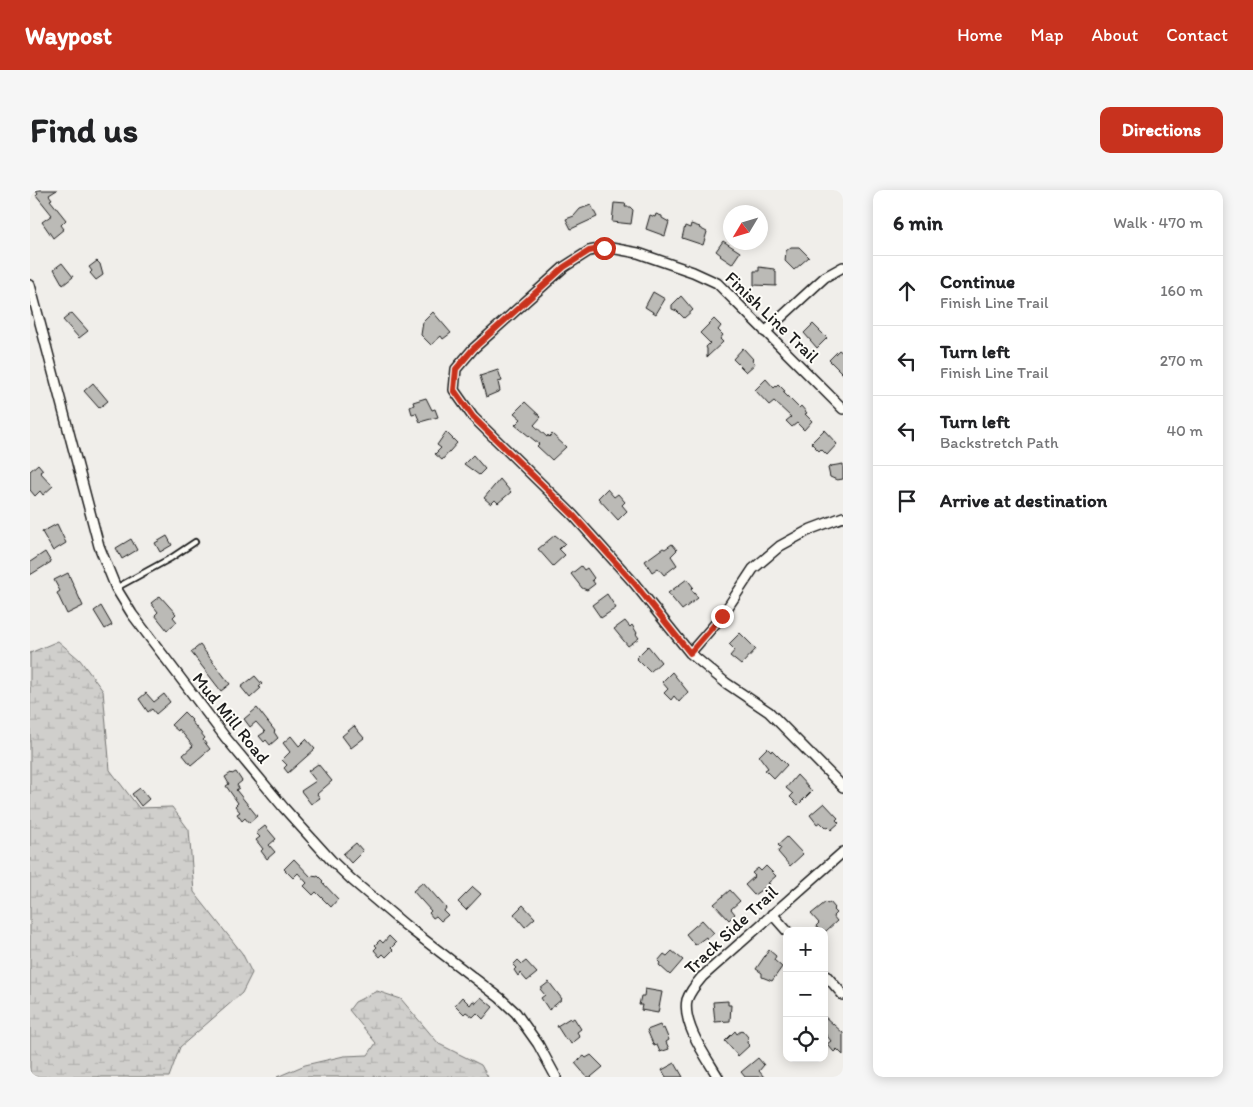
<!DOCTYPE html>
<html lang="en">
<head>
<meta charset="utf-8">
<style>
	:root { --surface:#fff; --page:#f6f6f6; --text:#202124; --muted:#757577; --line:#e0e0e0; --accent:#c8321e }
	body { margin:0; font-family:Itim,sans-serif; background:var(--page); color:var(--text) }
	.controls { position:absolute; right:15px; bottom:15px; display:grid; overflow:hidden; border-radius:10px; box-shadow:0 2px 12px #0003 }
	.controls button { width:45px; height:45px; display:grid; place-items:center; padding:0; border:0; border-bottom:1px solid var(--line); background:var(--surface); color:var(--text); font:25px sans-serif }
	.compass { position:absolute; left:693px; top:15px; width:45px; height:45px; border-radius:50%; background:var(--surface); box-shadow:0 2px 12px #0003; rotate:232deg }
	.stop { position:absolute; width:15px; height:15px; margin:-11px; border:4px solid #c8321e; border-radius:50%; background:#fff }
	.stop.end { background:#c8321e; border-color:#fff; box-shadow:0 1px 5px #0008 }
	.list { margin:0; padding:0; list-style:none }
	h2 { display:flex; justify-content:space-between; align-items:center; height:65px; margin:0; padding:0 20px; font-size:21px }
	h2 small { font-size:16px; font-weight:400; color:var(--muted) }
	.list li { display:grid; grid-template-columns:32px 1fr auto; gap:15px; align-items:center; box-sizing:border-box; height:70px; padding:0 20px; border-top:1px solid var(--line) }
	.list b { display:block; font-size:19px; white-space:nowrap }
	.list p { margin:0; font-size:16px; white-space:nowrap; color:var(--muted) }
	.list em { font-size:16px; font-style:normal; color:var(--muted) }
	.icon { flex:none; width:28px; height:28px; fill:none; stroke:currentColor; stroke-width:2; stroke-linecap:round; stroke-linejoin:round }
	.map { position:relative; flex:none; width:813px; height:887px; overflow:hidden; border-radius:10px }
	header { display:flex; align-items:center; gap:30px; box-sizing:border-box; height:70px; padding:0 25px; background:var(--accent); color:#fff }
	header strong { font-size:24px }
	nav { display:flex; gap:28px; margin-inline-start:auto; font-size:18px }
	.intro { display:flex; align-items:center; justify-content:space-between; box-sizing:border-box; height:120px; padding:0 30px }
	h1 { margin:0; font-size:35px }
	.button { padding:12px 22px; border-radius:10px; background:var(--accent); color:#fff; font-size:18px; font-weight:700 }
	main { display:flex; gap:30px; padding:0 30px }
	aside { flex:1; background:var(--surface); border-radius:10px; box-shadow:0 2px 12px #0003 }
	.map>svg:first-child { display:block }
	.wetland { fill:url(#wetland-marsh); stroke:#767674 }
	.building { fill:#bbbab6; stroke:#1c1c1c }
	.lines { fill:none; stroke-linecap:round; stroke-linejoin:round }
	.service-casing { stroke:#1c1c1c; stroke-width:8 }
	.minor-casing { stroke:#1c1c1c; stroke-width:12 }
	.service { stroke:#fdfcf7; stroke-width:4.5 }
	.minor { stroke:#fdfcf7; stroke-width:9 }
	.route { stroke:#c8321e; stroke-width:6 }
	.labels { text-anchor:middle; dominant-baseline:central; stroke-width:4; stroke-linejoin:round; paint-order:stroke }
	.street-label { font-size:18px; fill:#1c1c1c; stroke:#fdfcf7 }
</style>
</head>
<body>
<header>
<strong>Waypost</strong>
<nav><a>Home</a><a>Map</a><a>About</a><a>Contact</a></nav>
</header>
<div class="intro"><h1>Find us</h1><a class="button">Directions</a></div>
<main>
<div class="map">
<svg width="813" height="887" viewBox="0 0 813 887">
	<defs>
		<pattern id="wetland-marsh" width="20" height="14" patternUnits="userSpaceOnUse" patternTransform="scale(1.25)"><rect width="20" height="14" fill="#d0cfcc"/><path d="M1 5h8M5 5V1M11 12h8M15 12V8" fill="none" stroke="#b2b1af"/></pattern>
	</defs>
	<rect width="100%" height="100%" fill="#f0eeea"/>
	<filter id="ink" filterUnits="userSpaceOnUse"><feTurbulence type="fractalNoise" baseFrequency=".02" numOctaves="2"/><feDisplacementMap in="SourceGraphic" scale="10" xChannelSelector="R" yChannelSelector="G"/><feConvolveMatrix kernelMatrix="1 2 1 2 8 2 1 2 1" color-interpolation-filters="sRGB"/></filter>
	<g filter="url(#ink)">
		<path class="wetland" d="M28,451l22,19 23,31 7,79 29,38 33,-1 17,23 5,62 48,61 10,20 -10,20 -62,54 -11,30h-139v-424z
			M347,801l24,8 38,45 42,21 7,12h-211l28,-12 39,-9 24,-1 8,-12 -27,-33 6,-8z"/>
		<path class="building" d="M6,0h21l-8,5 3,4 -2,1 16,20 -5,5 3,4 -11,9 -11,-16 10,-7 -16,-20 2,-2z
			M584,13l12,1 -1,3h5l3,3 -2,14 -19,-2z
			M561,15l6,12 -26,12 -5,-10 8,-3 6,-7z
			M626,24l6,2v2l7,4 -4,14 -19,-7 4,-14 5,2z
			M661,34l9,3 -1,1 8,4 -4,13 -21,-7 3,-12 5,2z
			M693,51l17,11 -8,12 -12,-8 1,-1 -5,-4z
			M761,57h8l10,10 -15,13 -9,-9 1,-10z
			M67,71l3,3 3,11 -7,5 -6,-7 2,-2 -3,-4z
			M32,73l11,14 -10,8 -9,-16z
			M729,77l15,2 2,3v14l-22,-1v-14h5z
			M623,102l12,7 -9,15 -11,-7z
			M651,106l12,14 -9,8 -7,-7 -5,-2v-4z
			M403,122l18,21 -8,6 -2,-3 -10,9 -10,-10 2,-13z
			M42,123l16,18 -9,7 -16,-18z
			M684,129l7,7 -3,4 5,5 -3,4 3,3 -16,15v-8l-1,-2 4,-4 -10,-10z
			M783,134l14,14 -10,10 -13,-15z
			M713,158l10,11 -1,1 3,4 -9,8 -13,-13z
			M809,160l4,3v21l-14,-14z
			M468,180l4,11 -4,1 2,9 -14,6 -6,-21z
			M736,189l8,9 4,-4 7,7 -2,1 16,16 2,-2 6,7 -2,1 7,7 -8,9 -7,-7 -5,4 -6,-6 5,-4 -17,-16 -5,4 -14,-15z
			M63,193l15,18 -9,7 -15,-17z
			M396,208l6,12 3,-1 3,8 -18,5 -4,-9 -4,1 -2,-7 4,-2 -1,-3z
			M495,212l16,15 -7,8 13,12 1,-2 1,2 3,-3 14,13 -14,13 -15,-14 2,-2 -24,-19 6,-6 -7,-6z
			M794,240l13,14 -10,11 -6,-6 -2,2 -8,-8z
			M416,242l11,11 -15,17 -7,-6 6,-6 -4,-3z
			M443,265l12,14 -6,6 -15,-11z
			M8,274l5,6 -3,2 13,14 -10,9 -3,-4 -5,5 -5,-6v-19z
			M813,274v15l-6,1 -7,-3 -2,-9 3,-2z
			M470,289l11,13 -13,11 -3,-3 -4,4 -7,-6z
			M577,299l7,8 4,-3 7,8 -3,3 5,6 -9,9 -20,-22z
			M27,334l9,19 -13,8 -11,-19z
			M525,345l10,8 -6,6 6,6 -12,11 -15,-17z
			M137,346l5,9 -12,7 -5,-9z
			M101,349l6,11 -15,9 -6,-11z
			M642,354l5,6 -6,6 6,9 -13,10 -6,-7 -6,4 -7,-11 18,-13 2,1z
			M15,362l6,10 -21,13v-13z
			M551,376l3,4 3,-2 7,10 -2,2 3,4 -8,6 -5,-2 -11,-14z
			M38,383l15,33 -16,8 -10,-21 3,-2 -6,-11z
			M657,389l6,8 -2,2 7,9 -16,12 -14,-17z
			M577,404l9,14 -15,10 -9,-13z
			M130,406l16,18 -3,3 4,5 -10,8 -12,-15 3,-3 -7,-9z
			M71,416l11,19 -7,4 -11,-18z
			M595,431l5,6 2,-2 5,8 -1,1 3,4 -11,8 -14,-17z
			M710,443l16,16 -15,16 -11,-9 5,-6 -6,-6z
			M170,455l30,39 -9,7 -30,-39z
			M618,456l13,16 -11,10 -14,-14z
			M642,482l16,20 -9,10 -5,-6 -3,4 -7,-7 4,-4 -6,-7z
			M225,486l7,8 -3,3 2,1 -11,10 -9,-11z
			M116,503l8,9 10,-8 6,8 -14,12 -4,-5 -4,3 -9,-13z
			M227,518l18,23 -1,1 4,6 -8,7 -4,-5 -2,2 -5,-6 6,-4 -9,-10 -6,5 -6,-8z
			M154,522l8,8 -1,1 14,17 -2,2 7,9 -19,16 -8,-10 10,-9 -14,-17 -1,2 -7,-6z
			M324,536l10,12 -13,10 -9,-12z
			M261,546l8,10 7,-7 9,10 -27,24 -4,-5 3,-3 -5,-5 8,-8 -7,-9z
			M737,558l4,4 1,-2 15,15 -13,14 -9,-9 3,-2 -9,-12z
			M288,574l14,17 -15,13 3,4 -9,6 -10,-13 15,-10 -8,-10z
			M206,582l6,9 -5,4 2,3 -3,2 21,26 -8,7 -4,-5 -3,3 -5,-7 3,-2 -5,-6 3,-3 -12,-17 3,-2 -4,-7 6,-4 1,1z
			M767,585l15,16 -14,14 -8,-8 3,-3 -7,-6z
			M110,598l9,11 -8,7 -9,-12z
			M794,613l14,15 -2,2 3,3 -8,7 -3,-3 -2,1 -6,-6 -3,2 -7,-9z
			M235,636l11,13 -7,6 6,7 -8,7 -6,-8 2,-2 -7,-9 4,-3 -4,-4z
			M757,647l16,17 -13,12 -12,-14 3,-4 -3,-3z
			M326,653l7,8 -12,12 -8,-9z
			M264,669l17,18 3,-2 2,2 2,-1 5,5 -1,1 16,17 -7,8 -15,-15 -3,3 -9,-9 3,-3 -9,-10 -5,5 -9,-9z
			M736,676l10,10 -8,7 2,1 -16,11 -9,-10 10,-9 -3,-3 6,-5 3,3z
			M393,692l23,26 -2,3 4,4 -7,6 -5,-5 -3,2 -4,-5 2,-2 -18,-20z
			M443,697l8,7 -15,16 -8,-8z
			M700,700l10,11 -9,8 4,5 -6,6 -15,-16z
			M796,712l1,2 3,-2 5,6 -2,2 3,3 -3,3 4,5 -11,10h-6l-4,-5 3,-3 -8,-9z
			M493,715l12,13 -10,9 -11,-13z
			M672,730l12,13 -7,6 -1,-2 -11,8 -9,-11z
			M359,746l7,7 -5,5 2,2 -7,7 -3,-3 -3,3 -6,-7 3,-3 -2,-2 5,-5 3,3z
			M739,760l7,6 -2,4 8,7 -10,14 -10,-4v-4l-6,-4z
			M642,761l11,9 -13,15 -11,-10 1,-2 -2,-2 6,-7 3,2z
			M488,770l4,4 4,-3 11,12 -10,8 -7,-8 -2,3 -4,-6 2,-2 -3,-3z
			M519,792l13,17 -13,11 -8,-12 4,-3 -5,-6z
			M615,799l17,3 -4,21 -17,-3 1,-5h-3l2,-9h3z
			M432,807l8,8 3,-4 3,2 5,-6 12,10 -10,12 -6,-6 -4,4 -7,-5 -2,2 -9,-9z
			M698,811v4h3l-1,16 -15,1 -2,-20z
			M794,826l19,17v22l-6,-6 -3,3 -7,-8 4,-3 -7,-9z
			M540,828l1,2 3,-2 7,11 -4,3 3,5 -9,7 -3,-5 -2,1 -9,-14z
			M630,835l2,4 2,-1 5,12 -3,2 3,7 -9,3 -3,-7 -3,1 -7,-16z
			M712,840l6,7 -1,6 3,2 -12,11 -13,-15 10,-10 2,3z
			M561,865l12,12 -12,10h-4l-12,-14 9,-7 2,2z
			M728,868l6,7 -5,6 5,6h-19l-4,-5z
			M645,873l8,14h-17l-4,-7z"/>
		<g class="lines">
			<g class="service-casing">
				<path id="service" d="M86,398l55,-30 24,-16"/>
			</g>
			<g class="minor-casing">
				<path id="minor" d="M0,95l69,261 17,42 16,26 93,123 59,71 47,52 21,20 53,45 95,73 16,15 22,31 18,33
					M735,142l60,-55 18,-10
					M813,219l-126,-126 -24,-11 -55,-19 -27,-5h-7l-15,3 -25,16 -91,82 -17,20 -2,21 19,27 100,98 61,68 56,70 36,30 43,29 74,75
					M660,463l32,-37 31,-47 27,-23 31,-17 32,-12
					M742,724l15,17
					M794,783l19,22
					M688,887c-12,-20 -36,-53 -31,-77 3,-9 9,-16 15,-23l141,-125"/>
			</g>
			<use href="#service" class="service"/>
			<use href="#minor" class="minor"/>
		</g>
	</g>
	<g class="lines" filter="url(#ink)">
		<path class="route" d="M574,58l-15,3 -25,16 -91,82 -17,20 -2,21 19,27 100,98 61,68 56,70 32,-37"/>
	</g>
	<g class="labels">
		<g class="street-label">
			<text transform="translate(742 127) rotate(44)">Finish Line Trail</text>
			<text transform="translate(201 528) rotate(51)">Mud Mill Road</text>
			<text transform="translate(701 740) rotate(-43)">Track Side Trail</text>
		</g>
	</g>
</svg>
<div class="controls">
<button>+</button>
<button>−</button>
<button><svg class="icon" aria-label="locate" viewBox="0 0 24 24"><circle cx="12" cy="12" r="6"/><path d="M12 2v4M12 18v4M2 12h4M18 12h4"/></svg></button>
</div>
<svg class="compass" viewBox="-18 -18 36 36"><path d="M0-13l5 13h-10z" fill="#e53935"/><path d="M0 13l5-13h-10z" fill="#757577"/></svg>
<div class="stop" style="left:574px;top:58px"></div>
<div class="stop end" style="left:692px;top:426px"></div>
</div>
<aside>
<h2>6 min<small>Walk · 470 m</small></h2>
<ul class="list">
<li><svg class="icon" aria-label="ahead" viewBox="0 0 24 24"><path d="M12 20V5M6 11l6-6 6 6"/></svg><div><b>Continue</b><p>Finish Line Trail</p></div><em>160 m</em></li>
<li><svg class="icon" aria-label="left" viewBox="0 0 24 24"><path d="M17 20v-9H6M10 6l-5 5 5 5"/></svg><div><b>Turn left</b><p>Finish Line Trail</p></div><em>270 m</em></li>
<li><svg class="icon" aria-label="left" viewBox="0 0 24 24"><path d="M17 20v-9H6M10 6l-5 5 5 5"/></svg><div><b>Turn left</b><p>Backstretch Path</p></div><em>40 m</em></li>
<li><svg class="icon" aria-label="arrive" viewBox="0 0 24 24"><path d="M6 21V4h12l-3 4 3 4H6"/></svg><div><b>Arrive at destination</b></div></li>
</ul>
</aside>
</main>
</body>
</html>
